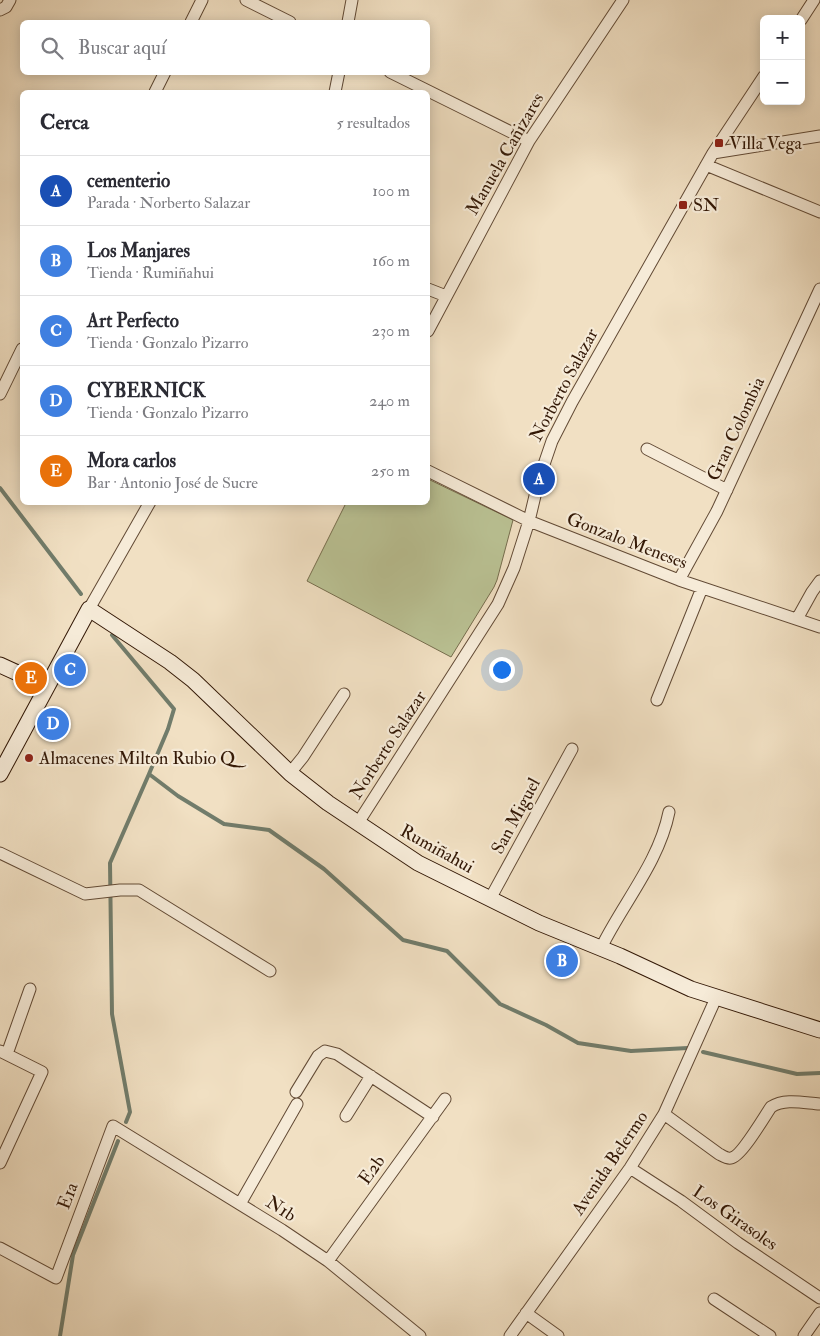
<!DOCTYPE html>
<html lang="es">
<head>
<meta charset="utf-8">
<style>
	:root { --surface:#fff; --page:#f7f7f7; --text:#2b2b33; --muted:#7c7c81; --line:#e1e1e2; --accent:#2563eb }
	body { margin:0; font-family:"IM FELL Double Pica",serif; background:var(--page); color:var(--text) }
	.controls { position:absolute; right:15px; top:15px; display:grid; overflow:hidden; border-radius:8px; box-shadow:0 2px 12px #0003 }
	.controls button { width:45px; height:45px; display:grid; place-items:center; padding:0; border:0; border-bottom:1px solid var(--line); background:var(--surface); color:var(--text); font:25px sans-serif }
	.you { position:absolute; left:501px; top:669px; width:18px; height:18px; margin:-12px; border:4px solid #fff; border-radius:50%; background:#1a73e8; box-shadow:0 0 0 8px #1a73e833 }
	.badge { display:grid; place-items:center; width:32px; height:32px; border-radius:50%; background:var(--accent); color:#fff; font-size:16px; font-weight:700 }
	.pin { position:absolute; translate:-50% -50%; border:2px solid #fff; box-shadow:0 1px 5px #0006 }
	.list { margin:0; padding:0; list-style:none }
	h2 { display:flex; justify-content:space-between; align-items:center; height:65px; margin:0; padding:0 20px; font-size:21px }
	h2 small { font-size:16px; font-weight:400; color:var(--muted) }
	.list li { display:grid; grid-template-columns:32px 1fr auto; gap:15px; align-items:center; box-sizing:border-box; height:70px; padding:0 20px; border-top:1px solid var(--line) }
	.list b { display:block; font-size:19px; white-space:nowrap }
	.list p { margin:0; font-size:16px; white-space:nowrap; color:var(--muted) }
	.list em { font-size:16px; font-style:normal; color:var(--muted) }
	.icon { flex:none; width:28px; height:28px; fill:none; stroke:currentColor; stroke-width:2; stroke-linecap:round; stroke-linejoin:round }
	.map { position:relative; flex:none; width:820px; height:1336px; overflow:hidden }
	.search { position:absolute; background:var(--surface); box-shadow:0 2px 12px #0003; left:20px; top:20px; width:410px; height:55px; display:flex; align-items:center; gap:12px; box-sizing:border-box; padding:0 18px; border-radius:8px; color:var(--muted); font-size:19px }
	.panel { position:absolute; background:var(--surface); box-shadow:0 2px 12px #0003; left:20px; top:90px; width:410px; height:415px; border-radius:8px }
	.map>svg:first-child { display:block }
	.green { fill:#bac294; stroke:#766d4d }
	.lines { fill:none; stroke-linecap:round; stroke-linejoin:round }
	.stream { stroke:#717c6b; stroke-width:4 }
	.street-casing { stroke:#624a35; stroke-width:13 }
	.secondary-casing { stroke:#331806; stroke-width:17 }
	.street { stroke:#f6ebd8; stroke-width:11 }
	.secondary { stroke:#f6ebd8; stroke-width:15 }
	.poi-dot { fill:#8f2418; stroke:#f6ebd8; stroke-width:2 }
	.labels { text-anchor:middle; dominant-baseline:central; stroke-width:4.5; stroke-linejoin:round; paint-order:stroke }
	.poi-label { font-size:18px; fill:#331806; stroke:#f6ebd8; text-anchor:start }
	.street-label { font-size:18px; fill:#331806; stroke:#f6ebd8 }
</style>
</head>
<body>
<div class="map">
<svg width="820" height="1336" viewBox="0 0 820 1336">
	<rect width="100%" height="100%" fill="#f1e0c3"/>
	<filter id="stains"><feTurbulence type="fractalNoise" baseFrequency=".004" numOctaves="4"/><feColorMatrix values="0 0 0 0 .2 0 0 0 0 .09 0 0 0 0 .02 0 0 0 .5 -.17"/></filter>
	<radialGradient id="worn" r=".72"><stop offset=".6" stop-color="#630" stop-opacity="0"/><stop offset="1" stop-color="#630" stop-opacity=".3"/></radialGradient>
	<path class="green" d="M428,479l85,41 -16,60 -3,7 -43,70 -144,-76 39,-78 82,-1z"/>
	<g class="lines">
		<path class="stream" d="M0,488l81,106
			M112,635l62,74 -6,20 -19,45 29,22 46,28 45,6 55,39 79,71 44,11 53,53 46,21 32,18 53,8 57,-3
			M703,1052l94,22 23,-1
			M126,1122l4,-10 -18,-98 -2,-151 39,-89
			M60,1336l13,-81 45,-114"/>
		<g class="street-casing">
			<path id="street" d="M246,0l44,22
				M0,10l6,-3 4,-7
				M801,20l13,-20
				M191,22l11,-22
				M348,22l4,-22
				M390,72l139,69
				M155,92l10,-20
				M335,92l4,-20
				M713,153l107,-17
				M706,165l114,47
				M428,289l18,7
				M428,331l101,-190 94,-141
				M0,394l22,-45
				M647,449l80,41
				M428,471l101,50 150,59 141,47
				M679,580l38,-69 103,-222
				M89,609l61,-107
				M797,619l15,-27 8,-11
				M657,700l45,-112
				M290,773l13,-16 41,-63
				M358,823l140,-219 16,-36 15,-47 10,-42 13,-38 20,-39 141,-249 51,-77
				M0,853l85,41 35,-4h19l131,81
				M490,899l82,-150
				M601,948c22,-45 58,-86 68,-136
				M0,1051l42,21 -42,91
				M7,1054l23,-65
				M296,1092l22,-36 7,-5 12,3 96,63
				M664,1114l55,40c4,2 8,5 12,4 10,-1 33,-41 40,-51 14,-9 33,-4 49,-3
				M346,1116l25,-40
				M630,1168l51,33 57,42 82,55
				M240,1204l57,-100
				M0,1248l56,30 57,-152 169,104 46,31 92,75
				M328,1261l117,-162
				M714,1299l56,37
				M526,1313l32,23
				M510,1336l120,-168 34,-54 52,-116
				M804,1336l16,-23"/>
		</g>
		<g class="secondary-casing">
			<path id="secondary" d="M0,665l46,21
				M0,774l89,-165 81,53 23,18 98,94 37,29 90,60 121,60 81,33 71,33 129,41"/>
		</g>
		<use href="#street" class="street"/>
		<use href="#secondary" class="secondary"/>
	</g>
	<g class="poi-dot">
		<rect x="714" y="138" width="10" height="10" rx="2.5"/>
		<rect x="678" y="200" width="10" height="10" rx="2.5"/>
		<circle cx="29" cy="758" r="5"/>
	</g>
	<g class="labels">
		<g class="poi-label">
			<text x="729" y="143">Villa Vega</text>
			<text x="693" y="205">SN</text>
			<text x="39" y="758">Almacenes Milton Rubio Q</text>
		</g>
		<g class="street-label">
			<text transform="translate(505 154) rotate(-60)">Manuela Cañizares</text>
			<text transform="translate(564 385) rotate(-62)">Norberto Salazar</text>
			<text transform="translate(736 429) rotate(-65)">Gran Colombia</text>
			<text transform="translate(627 541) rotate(21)">Gonzalo Meneses</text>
			<text transform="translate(388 745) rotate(-57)">Norberto Salazar</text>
			<text transform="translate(516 816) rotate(-62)">San Miguel</text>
			<text transform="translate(437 849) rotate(29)">Rumiñahui</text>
			<text transform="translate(610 1163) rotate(-56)">Avenida Belermo</text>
			<text transform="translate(372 1170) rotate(-54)">E2b</text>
			<text transform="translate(68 1196) rotate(-69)">E1a</text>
			<text transform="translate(281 1209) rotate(33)">N1b</text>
			<text transform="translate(735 1218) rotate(35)">Los Girasoles</text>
		</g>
	</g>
	<rect width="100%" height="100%" filter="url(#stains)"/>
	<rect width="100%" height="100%" fill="url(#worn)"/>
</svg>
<div class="controls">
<button>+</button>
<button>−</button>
</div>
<div class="you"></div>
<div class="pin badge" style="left:539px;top:479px;background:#1a4fb4">A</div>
<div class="pin badge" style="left:562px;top:961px;background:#3f7fe0">B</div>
<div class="pin badge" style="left:70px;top:670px;background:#3f7fe0">C</div>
<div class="pin badge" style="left:53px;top:724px;background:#3f7fe0">D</div>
<div class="pin badge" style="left:31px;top:678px;background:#e8710a">E</div>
<div class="search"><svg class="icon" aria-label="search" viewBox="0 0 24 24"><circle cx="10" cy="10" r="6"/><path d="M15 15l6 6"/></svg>Buscar aquí</div>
<section class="panel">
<h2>Cerca<small>5 resultados</small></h2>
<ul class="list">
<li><span class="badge" style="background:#1a4fb4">A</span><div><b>cementerio</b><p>Parada · Norberto Salazar</p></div><em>100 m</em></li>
<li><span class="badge" style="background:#3f7fe0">B</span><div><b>Los Manjares</b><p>Tienda · Rumiñahui</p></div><em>160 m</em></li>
<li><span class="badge" style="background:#3f7fe0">C</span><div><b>Art Perfecto</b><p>Tienda · Gonzalo Pizarro</p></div><em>230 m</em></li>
<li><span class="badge" style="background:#3f7fe0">D</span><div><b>CYBERNICK</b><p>Tienda · Gonzalo Pizarro</p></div><em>240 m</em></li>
<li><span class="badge" style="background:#e8710a">E</span><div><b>Mora carlos</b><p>Bar · Antonio José de Sucre</p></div><em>250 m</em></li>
</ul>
</section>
</div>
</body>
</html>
